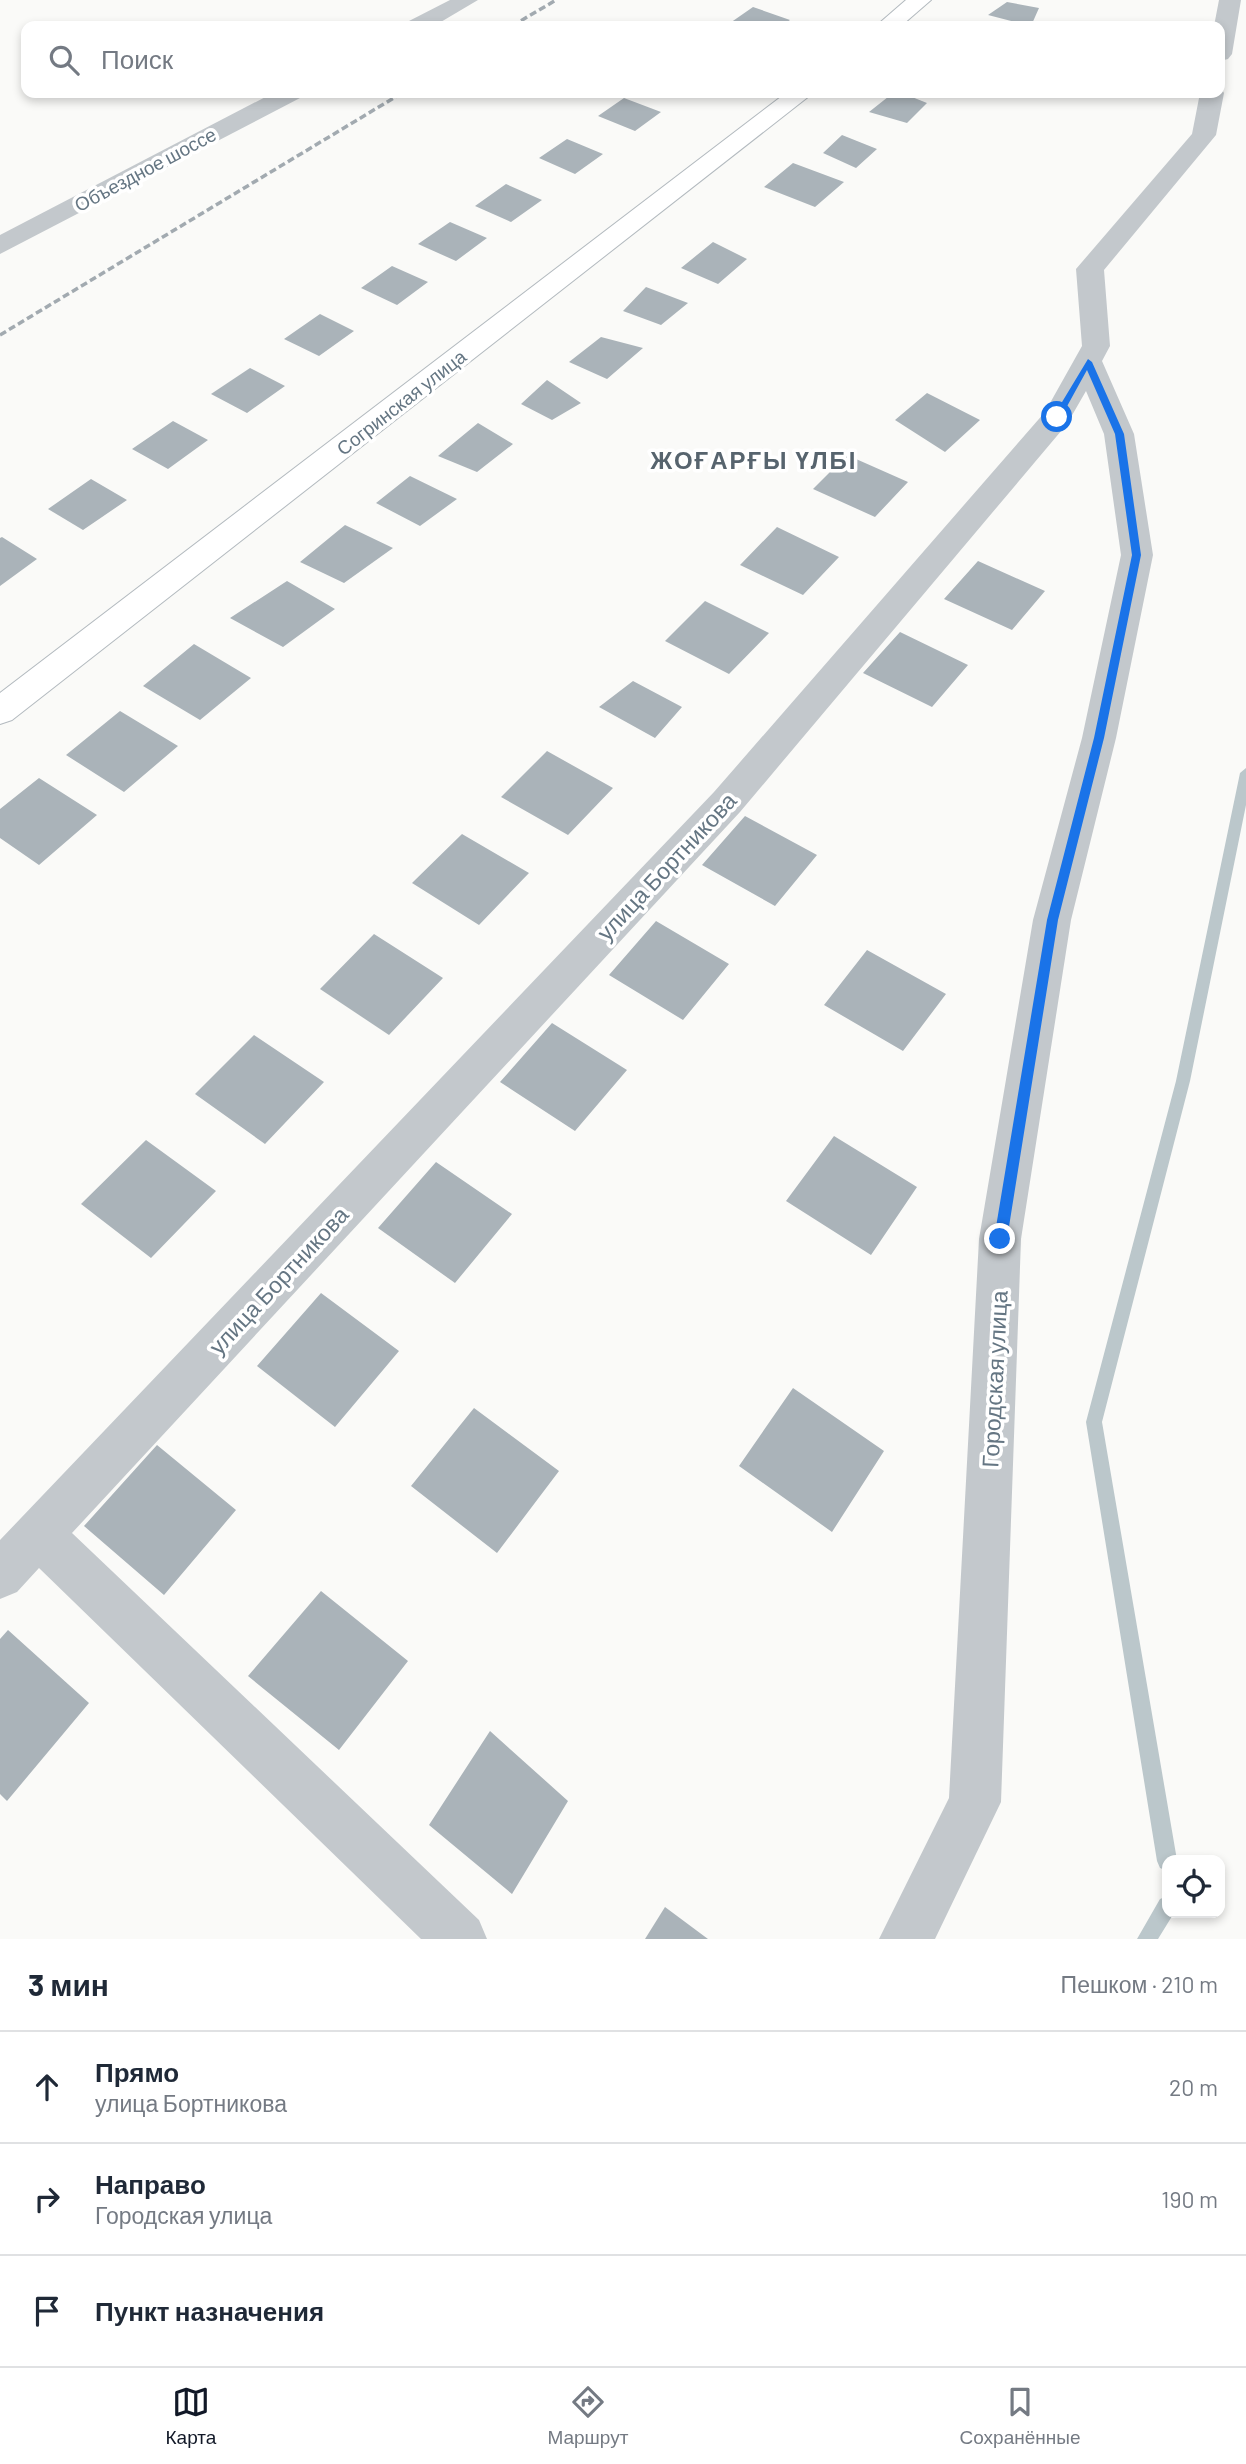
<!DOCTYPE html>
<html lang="ru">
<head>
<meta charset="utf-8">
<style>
	:root { --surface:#fff; --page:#f6f6f7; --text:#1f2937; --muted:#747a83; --line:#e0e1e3; --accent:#111827 }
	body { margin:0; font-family:Barlow,sans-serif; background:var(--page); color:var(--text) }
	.controls { position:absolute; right:21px; bottom:21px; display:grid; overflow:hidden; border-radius:14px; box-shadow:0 4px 10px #0003 }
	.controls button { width:63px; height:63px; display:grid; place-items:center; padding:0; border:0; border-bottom:2px solid var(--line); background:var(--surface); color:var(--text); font:35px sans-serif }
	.stop { position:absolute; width:21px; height:21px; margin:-16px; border:5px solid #1a73e8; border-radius:50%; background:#fff }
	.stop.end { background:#1a73e8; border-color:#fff; box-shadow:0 2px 7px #0008 }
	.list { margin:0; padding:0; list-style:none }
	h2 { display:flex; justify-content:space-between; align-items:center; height:91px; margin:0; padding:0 28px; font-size:30px }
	h2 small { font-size:23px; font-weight:400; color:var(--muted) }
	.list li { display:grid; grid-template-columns:46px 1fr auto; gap:21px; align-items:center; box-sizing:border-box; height:112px; padding:0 28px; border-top:2px solid var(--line) }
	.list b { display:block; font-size:26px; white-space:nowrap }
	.list p { margin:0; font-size:23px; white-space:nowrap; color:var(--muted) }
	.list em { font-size:23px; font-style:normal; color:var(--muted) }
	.icon { flex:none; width:38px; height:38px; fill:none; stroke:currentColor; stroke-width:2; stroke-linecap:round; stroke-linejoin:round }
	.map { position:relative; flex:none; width:1246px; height:1939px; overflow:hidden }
	.search { position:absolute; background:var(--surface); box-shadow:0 4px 10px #0003; left:21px; right:21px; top:21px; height:77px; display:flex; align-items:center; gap:18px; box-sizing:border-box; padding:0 24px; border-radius:14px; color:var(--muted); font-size:26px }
	.sheet { height:427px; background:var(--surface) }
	nav { display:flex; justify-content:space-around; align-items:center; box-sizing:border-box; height:98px; border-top:2px solid var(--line); background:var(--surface); font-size:19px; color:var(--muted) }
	nav a { display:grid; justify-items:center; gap:4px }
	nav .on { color:var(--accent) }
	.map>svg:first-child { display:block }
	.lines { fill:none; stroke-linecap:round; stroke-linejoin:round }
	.stream { fill:#bbc7cb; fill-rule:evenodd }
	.building { fill:#aab3b9 }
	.secondary-casing { stroke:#b3babf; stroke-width:2 }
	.minor { fill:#c3c8cc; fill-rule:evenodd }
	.tertiary { fill:#c3c8cc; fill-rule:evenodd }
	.secondary { fill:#fff; fill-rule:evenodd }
	.rail { stroke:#a2aab0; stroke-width:3.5; stroke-dasharray:7 3.5; stroke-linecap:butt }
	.route { fill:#1a73e8 }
	.labels { text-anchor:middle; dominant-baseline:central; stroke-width:7; stroke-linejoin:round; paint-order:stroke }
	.far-street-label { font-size:19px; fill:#657683; stroke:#fff }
	.street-label { font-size:23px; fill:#657683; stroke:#fff }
	.far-district-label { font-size:24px; font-weight:bold; letter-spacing:2px; fill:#57646e; stroke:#fff }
</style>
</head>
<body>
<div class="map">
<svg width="1246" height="1939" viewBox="0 0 1246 1939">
	<rect width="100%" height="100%" fill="#fafaf8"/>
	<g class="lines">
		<path class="stream" d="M1246,768v37l-56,276 -88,341 75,438h-10v11l-7,-3 -3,-7 -71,-439 90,-341 64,-308z
			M1167,1896v17h7l-16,26h-21l23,-40z"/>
	</g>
	<path class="building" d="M1007,2l32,6 -8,18 -43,-11z
		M753,7l37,13 -8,6h-43l-9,-3z
		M893,93h9l25,10 -20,20 -38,-11z
		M624,98l37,14 -26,19 -37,-15z
		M842,135l35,14 -21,19 -33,-15z
		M567,139l36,15 -28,20 -36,-16z
		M793,163l51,19 -29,25 -51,-20z
		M506,184l36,16 -31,22 -36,-16z
		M450,222l37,16 -31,23 -38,-17z
		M713,242l34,17 -29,25 -37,-16z
		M392,266l36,16 -31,23 -36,-17z
		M646,287l42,16 -27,22 -38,-14z
		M320,314l34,17 -35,25 -35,-17z
		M601,337l42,11 -36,31 -38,-17z
		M250,368l35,18 -38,27 -36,-19z
		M547,380l34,23 -29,17 -31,-16z
		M927,393l53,27 -35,32 -50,-32z
		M173,421l35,19 -40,29 -36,-20z
		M478,423l35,21 -36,28 -39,-16z
		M847,455l61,27 -33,35 -62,-28z
		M410,476l47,23 -37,27 -44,-23z
		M91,479l36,21 -44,30 -35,-21z
		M345,525l48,23 -49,35 -44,-21z
		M777,527l62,30 -36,38 -63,-30z
		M2,537l35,22 -37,27v-48z
		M978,561l67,30 -33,39 -68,-31z
		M287,581l48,28 -52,38 -53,-29z
		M705,601l64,32 -40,41 -64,-33z
		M900,632l68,33 -36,42 -69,-34z
		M194,644l57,34 -51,42 -57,-34z
		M633,681l49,26 -27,31 -56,-31z
		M120,711l58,35 -54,46 -58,-37z
		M547,751l66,37 -45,47 -67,-38z
		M39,778l58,37 -58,50 -39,-27v-29z
		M745,816l72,39 -42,51 -73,-41z
		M462,834l67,39 -50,52 -67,-42z
		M656,921l73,43 -46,56 -74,-45z
		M374,934l69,44 -54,57 -69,-46z
		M867,950l79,44 -43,57 -79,-46z
		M552,1023l75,47 -52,61 -75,-49z
		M254,1035l70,47 -59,62 -70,-50z
		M834,1136l83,51 -46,68 -85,-54z
		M146,1140l70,51 -65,67 -70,-54z
		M436,1162l76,52 -57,69 -77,-55z
		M321,1293l78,58 -64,76 -78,-61z
		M793,1388l91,63 -52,81 -93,-66z
		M474,1408l85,63 -62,82 -86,-67z
		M157,1445l79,65 -72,85 -80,-69z
		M321,1591l87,70 -69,89 -91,-74z
		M8,1630l81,73 -82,98 -7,-7v-155z
		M490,1731l78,70 -56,93 -83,-69z
		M665,1907l43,32h-63z"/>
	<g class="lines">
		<g class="secondary-casing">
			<path id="secondary" d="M906,0h25l-30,26h-25z
				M786,93h27l-801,627 -12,4v-31z"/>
		</g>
		<path class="minor" d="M1219,0h22l-9,54 -4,5 -8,2v-35h-6z
			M1221,88l3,5 -8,42 -112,135 6,76 -8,15 32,73 19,121 -37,183 -45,182 -50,319 -20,563 -66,137h-56l70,-141 30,-559 54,-319 49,-182 39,-183 -17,-121 -18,-43 -19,33 -327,388 -668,721 407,387 8,19h-66l-382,-371 -22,24 -17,7v-59l714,-748 331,-380 37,-66 -6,-77 116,-135 8,-41h20z"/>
		<path class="tertiary" d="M450,0h28l-44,26h-29l4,-5z
			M273,93h30l-3,5 -300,156v-19z"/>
		<use href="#secondary" class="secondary"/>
		<path class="rail" d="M512,26l44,-26
			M0,335l402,-242"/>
	</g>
	<path class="route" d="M1088,359l4,3 32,72 17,121 -37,183 -46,182 -51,319 -7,6 -6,-6 53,-319 47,-182 38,-183 -17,-121 -28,-64 -27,49 -7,-2z"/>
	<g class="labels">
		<g class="far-street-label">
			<text transform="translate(145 169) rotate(-28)">Объездное шоссе</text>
			<text transform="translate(401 402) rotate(-38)">Согринская улица</text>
		</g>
		<g class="street-label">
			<text transform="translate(666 866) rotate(-47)">улица Бортникова</text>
			<text transform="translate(278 1280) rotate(-47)">улица Бортникова</text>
			<text transform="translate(994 1379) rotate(-87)">Городская улица</text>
		</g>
		<g class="far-district-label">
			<text x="754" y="459">ЖОҒАРҒЫ ҮЛБІ</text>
		</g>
	</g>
</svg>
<div class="controls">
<button><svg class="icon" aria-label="locate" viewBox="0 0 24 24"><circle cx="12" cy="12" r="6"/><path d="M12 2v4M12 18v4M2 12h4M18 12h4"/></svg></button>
</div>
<div class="stop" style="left:1057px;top:417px"></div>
<div class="stop end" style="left:1000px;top:1239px"></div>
<div class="search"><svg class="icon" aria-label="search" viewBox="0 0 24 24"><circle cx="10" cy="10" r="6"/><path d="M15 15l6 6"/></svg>Поиск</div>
</div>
<section class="sheet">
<h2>3 мин<small>Пешком · 210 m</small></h2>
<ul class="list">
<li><svg class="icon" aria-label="ahead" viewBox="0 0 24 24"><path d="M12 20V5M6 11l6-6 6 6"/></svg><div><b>Прямо</b><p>улица Бортникова</p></div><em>20 m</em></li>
<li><svg class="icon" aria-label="right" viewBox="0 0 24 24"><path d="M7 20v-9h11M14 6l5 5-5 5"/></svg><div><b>Направо</b><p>Городская улица</p></div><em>190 m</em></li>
<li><svg class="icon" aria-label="arrive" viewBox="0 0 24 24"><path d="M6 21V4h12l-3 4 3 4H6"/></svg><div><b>Пункт назначения</b></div></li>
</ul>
</section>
<nav>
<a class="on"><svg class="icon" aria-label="map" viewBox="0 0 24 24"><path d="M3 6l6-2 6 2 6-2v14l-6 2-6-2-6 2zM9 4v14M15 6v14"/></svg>Карта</a>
<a><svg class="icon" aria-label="directions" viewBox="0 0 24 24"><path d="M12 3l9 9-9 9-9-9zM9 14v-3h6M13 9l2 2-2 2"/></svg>Маршрут</a>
<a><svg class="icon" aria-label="saved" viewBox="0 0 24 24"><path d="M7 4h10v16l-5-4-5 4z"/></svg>Сохранённые</a>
</nav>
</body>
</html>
